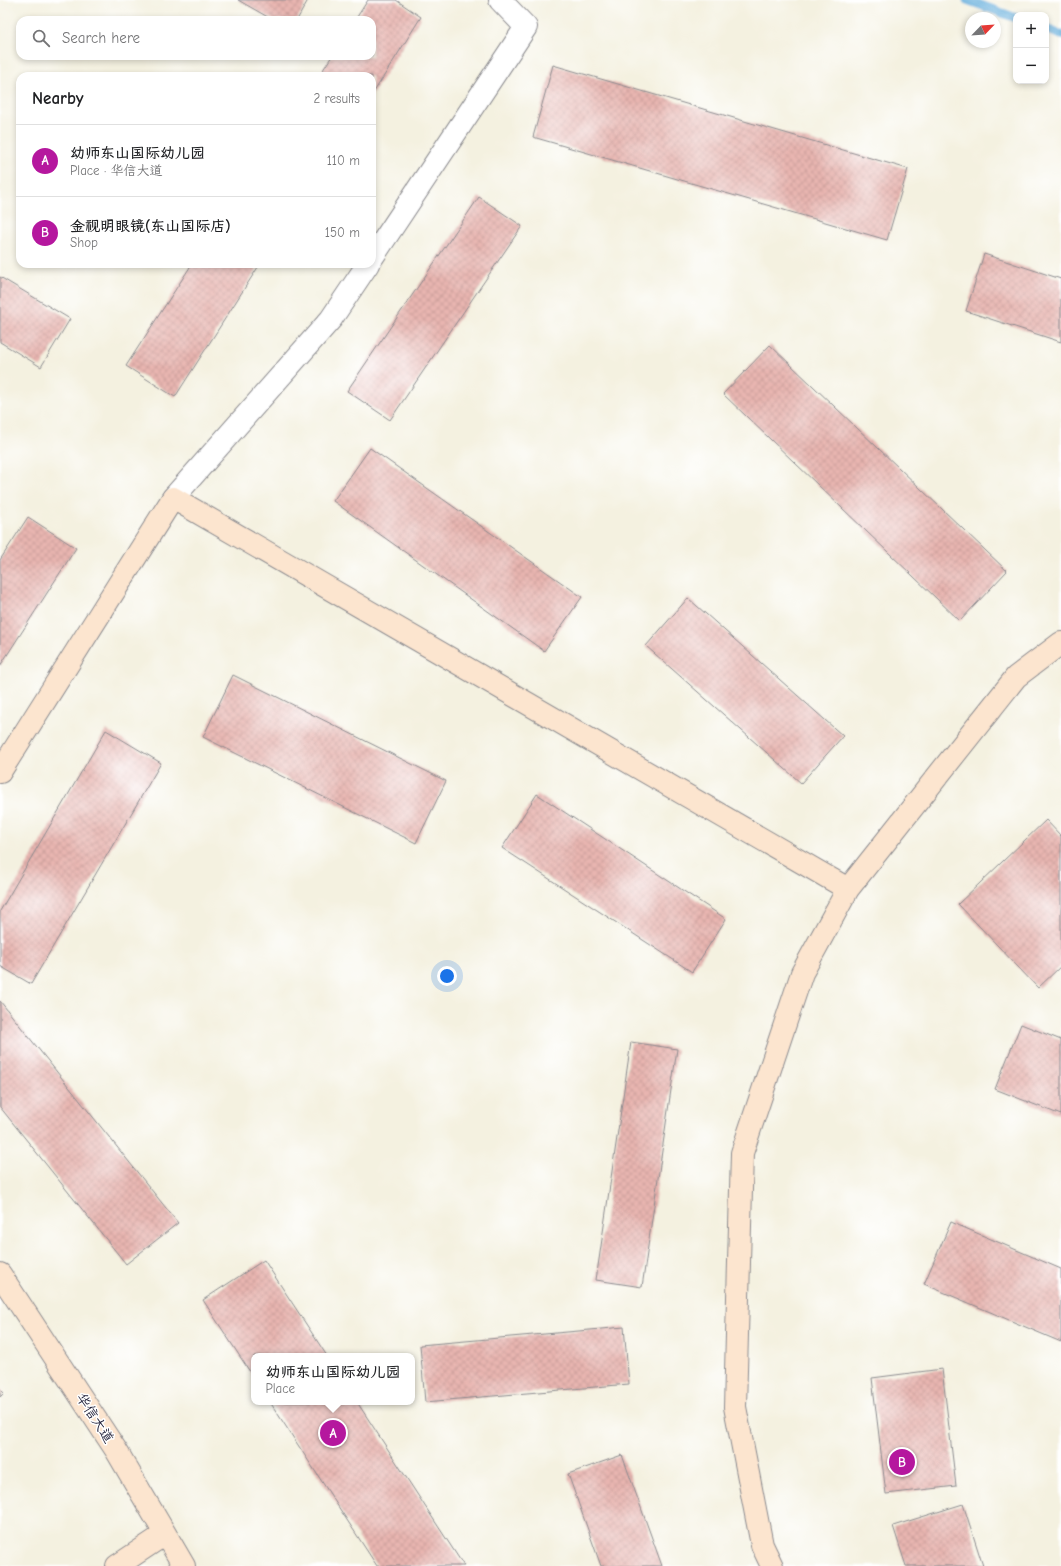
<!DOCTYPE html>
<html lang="en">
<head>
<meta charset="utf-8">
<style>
	:root { --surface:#fff; --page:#f6f6f6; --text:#202124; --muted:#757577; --line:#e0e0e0; --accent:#b5179e }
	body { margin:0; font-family:"Comic Neue","LXGW WenKai TC",sans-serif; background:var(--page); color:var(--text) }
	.controls { position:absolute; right:12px; top:12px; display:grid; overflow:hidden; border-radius:8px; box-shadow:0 2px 6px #0003 }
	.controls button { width:36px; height:36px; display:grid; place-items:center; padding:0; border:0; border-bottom:1px solid var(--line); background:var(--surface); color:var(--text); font:20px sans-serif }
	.compass { position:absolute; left:965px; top:12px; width:36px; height:36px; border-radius:50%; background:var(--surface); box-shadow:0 2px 6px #0003; rotate:65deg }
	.you { position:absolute; left:447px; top:976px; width:14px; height:14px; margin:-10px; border:3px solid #fff; border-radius:50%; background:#1a73e8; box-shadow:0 0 0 6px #1a73e833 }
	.badge { display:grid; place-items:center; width:26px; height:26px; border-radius:50%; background:var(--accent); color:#fff; font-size:13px; font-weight:700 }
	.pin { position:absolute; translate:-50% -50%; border:2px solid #fff; box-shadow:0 1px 4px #0006 }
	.popup { position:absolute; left:251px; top:1353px; width:164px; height:52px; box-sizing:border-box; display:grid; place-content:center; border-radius:8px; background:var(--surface); filter:drop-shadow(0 1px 3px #0005); font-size:13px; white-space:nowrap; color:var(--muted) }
	.popup b { font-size:15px; color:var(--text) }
	.popup::after { content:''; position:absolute; left:50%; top:100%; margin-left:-8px; border:8px solid transparent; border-top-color:var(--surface) }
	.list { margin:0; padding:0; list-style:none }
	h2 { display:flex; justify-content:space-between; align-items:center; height:52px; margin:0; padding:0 16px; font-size:17px }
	h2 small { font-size:13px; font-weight:400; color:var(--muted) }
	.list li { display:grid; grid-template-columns:26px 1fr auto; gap:12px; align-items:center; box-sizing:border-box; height:72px; padding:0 16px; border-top:1px solid var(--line) }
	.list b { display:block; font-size:15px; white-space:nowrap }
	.list p { margin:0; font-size:13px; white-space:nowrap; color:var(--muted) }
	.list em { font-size:13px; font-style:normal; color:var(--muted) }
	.icon { flex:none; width:22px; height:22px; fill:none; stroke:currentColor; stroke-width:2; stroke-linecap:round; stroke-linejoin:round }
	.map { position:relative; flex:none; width:1061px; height:1566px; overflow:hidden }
	.search { position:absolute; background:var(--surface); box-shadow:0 2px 6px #0003; left:16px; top:16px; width:360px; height:44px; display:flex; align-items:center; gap:10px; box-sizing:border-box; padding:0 14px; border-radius:12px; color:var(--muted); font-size:15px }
	.panel { position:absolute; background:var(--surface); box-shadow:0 2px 6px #0003; left:16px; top:72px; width:360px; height:196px; border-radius:12px }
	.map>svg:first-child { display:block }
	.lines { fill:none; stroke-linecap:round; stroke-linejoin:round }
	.stream { stroke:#63addb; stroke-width:9 }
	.building { fill:url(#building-cross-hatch) }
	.street-casing { stroke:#8b8a8e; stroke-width:24 }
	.secondary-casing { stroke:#8b8a8e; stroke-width:24 }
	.street { stroke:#fff; stroke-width:22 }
	.secondary { stroke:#fce5cf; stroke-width:22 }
	.labels { text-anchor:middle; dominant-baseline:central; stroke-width:3; stroke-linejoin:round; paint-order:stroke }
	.street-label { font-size:14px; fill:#22223b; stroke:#fff }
</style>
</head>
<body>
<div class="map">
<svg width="1061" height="1566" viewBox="0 0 1061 1566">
	<defs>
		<pattern id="building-cross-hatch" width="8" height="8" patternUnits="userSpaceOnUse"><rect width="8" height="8" fill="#e8b5b0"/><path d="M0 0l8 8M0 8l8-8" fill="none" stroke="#c79b98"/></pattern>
	</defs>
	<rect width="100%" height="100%" fill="#fff"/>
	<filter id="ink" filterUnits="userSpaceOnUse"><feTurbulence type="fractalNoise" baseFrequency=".025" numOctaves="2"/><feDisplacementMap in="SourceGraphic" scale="8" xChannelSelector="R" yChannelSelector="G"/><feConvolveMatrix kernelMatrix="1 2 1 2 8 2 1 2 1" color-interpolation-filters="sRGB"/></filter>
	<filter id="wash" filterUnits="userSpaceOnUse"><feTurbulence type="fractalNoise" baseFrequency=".012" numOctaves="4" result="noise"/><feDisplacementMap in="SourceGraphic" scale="16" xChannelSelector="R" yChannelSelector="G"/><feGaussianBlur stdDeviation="0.9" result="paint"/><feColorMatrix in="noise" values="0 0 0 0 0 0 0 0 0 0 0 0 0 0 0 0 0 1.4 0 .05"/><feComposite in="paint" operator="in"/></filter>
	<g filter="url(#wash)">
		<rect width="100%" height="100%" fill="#f4f1e0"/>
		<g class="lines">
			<path class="stream" d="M967,0l49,18
				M1046,29l15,6"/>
		</g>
		<g id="blocks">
			<path class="building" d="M238,0h70l-11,20h-24z
				M368,0h28l25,17 -49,78v-19h-53l13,-20h40v-36h-17z
				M553,65l355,104 -21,71 -354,-103z
				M479,197l43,29 -132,194 -43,-29z
				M984,254l77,25v63l-95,-31z
				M192,264h68l-85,133 -49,-31z
				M0,277l70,42 -29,48 -41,-25z
				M770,345l237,226 -47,50 -237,-227z
				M370,448l212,149 -38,54 -211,-150z
				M28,517l48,31 -76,118v-106z
				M688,598l155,138 -42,47 -155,-137z
				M233,675l213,106 -30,62 -213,-106z
				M106,730l55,33 -130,221 -31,-18v-55z
				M537,794l189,125 -34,53 -190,-124z
				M1046,820l15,16v130l-23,22 -80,-84z
				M0,1001l178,222 -52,41 -126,-157z
				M1021,1024l40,16v75l-66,-26z
				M631,1042l46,7 -35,238 -46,-7z
				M951,1222l110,47v73l-137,-58z
				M264,1260l63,96h-73v22l-51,-78z
				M624,1327l5,57 -204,18 -5,-57z
				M942,1369l14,117 -70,8 -14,-116z
				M0,1389l4,4 -4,4z
				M270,1402h87l107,164h-87z
				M622,1455l40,111h-61l-33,-92z
				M963,1504l20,62h-77l-13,-40z"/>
		</g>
	</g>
	<g filter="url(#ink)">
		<use href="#blocks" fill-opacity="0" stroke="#8b8a8e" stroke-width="1"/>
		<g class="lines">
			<g class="street-casing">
				<path id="street" d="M372,258l154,-231 -26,-27
					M173,498l158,-179 37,-55"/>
			</g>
			<g class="secondary-casing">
				<path id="secondary" d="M0,772l173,-274 675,391
					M0,1274l116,176 68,116
					M117,1566l48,-32
					M772,1566l-10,-21 -27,-138 7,-254 60,-180 46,-84 168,-212 45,-34"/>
			</g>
			<use href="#street" class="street"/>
			<use href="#secondary" class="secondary"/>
		</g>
	</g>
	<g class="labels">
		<g class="street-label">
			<text transform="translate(95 1418) rotate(57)">华信大道</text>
		</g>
	</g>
</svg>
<div class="controls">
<button>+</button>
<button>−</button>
</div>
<svg class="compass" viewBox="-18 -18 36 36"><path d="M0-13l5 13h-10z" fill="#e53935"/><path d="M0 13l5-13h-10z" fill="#757577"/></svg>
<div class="you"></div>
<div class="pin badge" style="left:333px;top:1433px">A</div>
<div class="popup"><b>幼师东山国际幼儿园</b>Place</div>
<div class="pin badge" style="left:902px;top:1462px">B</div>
<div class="search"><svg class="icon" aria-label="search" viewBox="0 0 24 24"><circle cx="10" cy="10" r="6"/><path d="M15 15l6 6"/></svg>Search here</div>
<section class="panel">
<h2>Nearby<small>2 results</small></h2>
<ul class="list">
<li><span class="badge">A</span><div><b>幼师东山国际幼儿园</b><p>Place · 华信大道</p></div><em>110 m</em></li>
<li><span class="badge">B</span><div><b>金视明眼镜(东山国际店)</b><p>Shop</p></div><em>150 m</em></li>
</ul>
</section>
</div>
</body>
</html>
